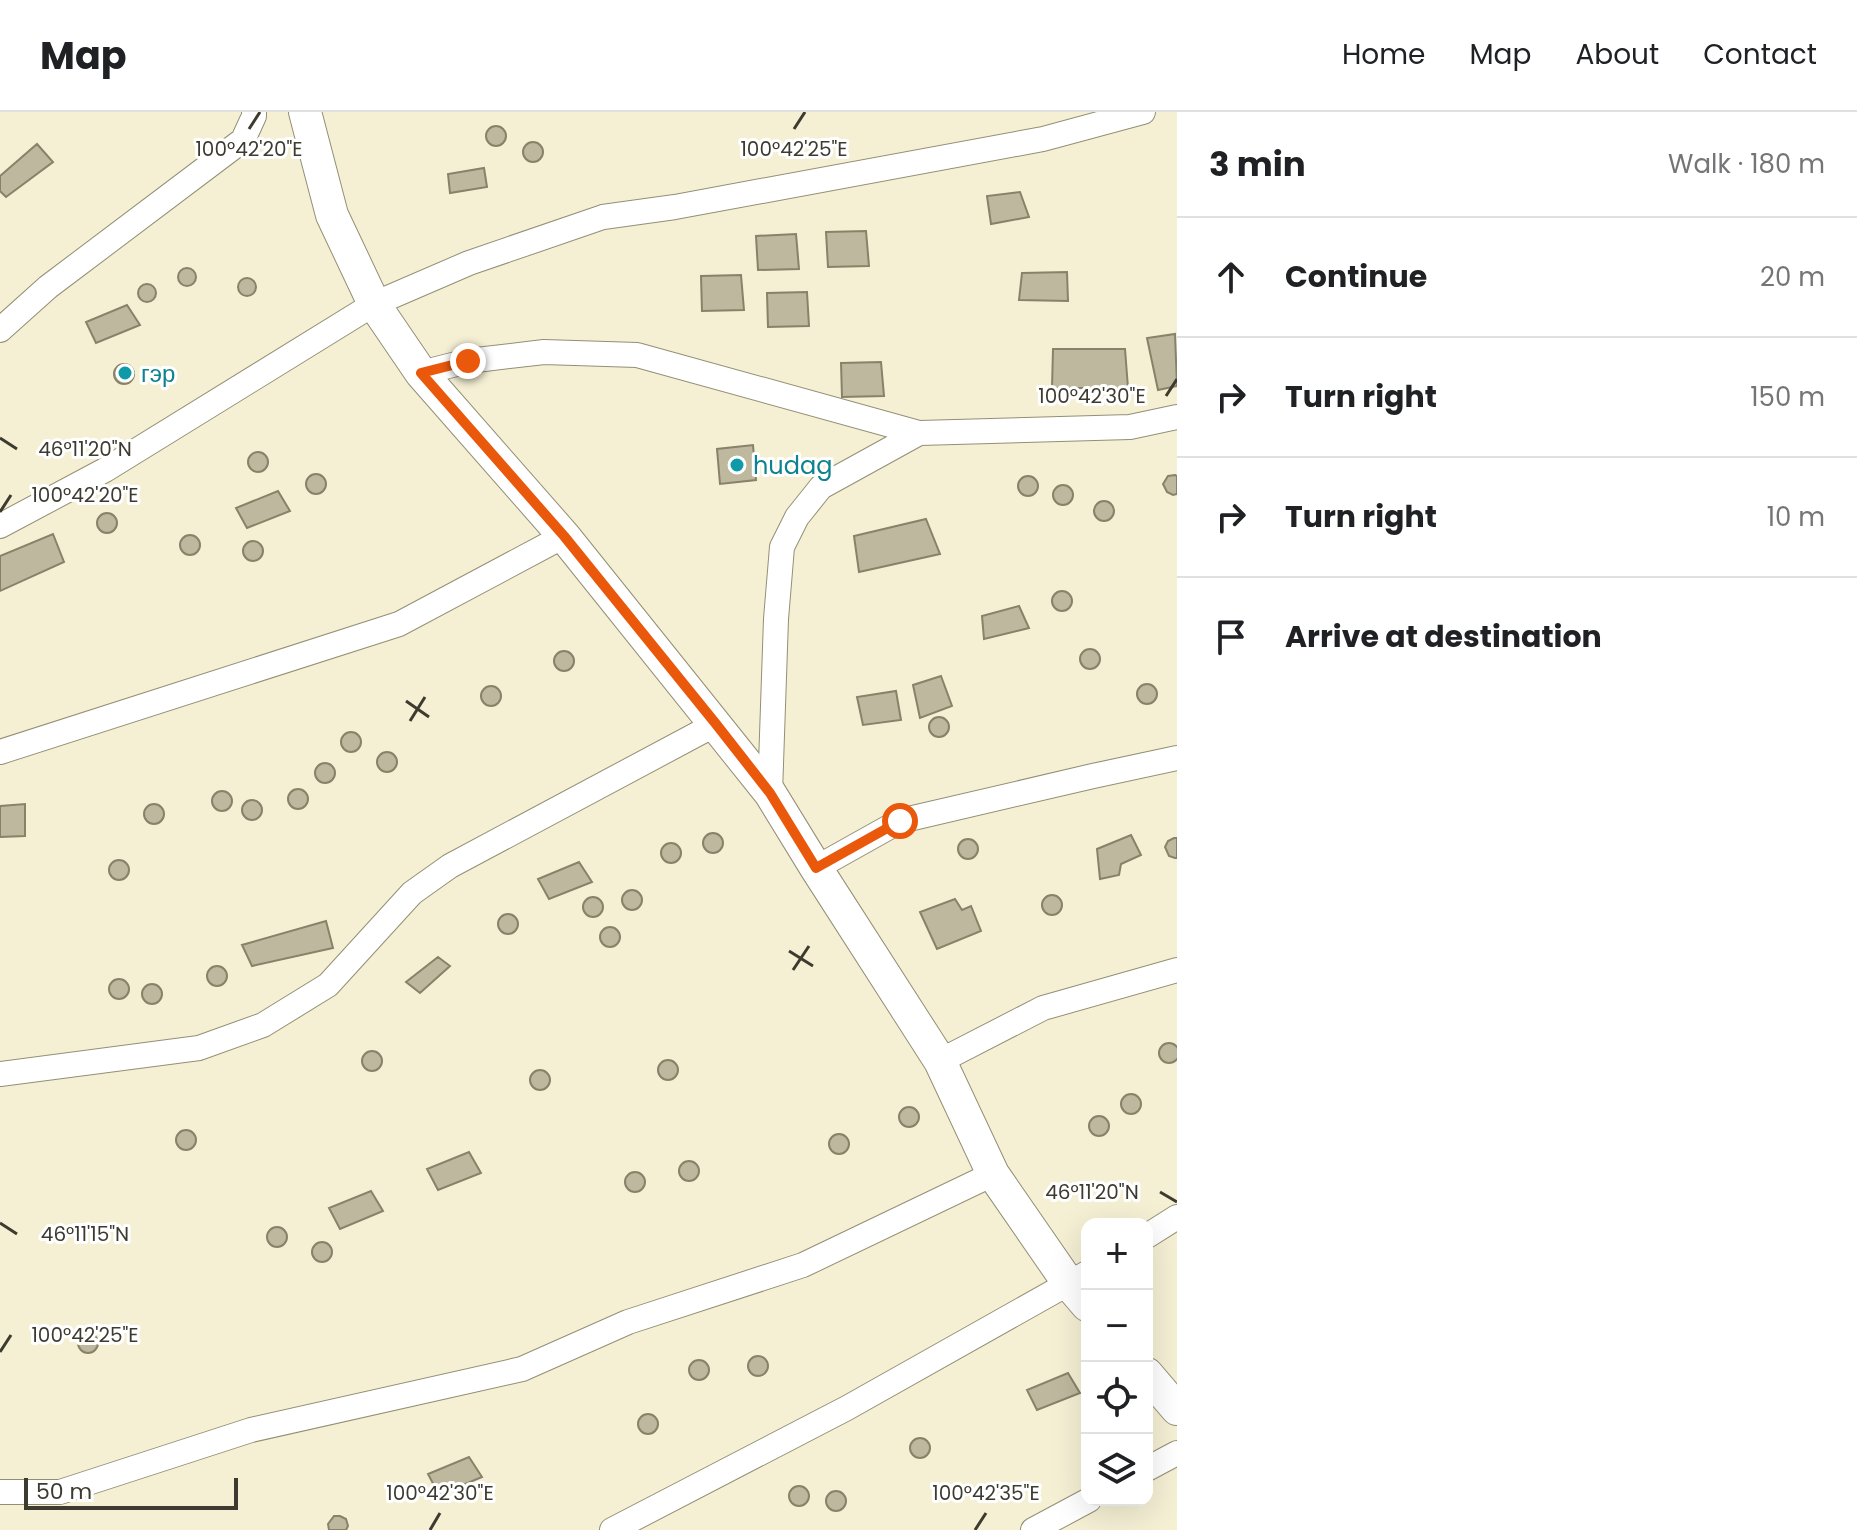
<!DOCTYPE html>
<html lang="en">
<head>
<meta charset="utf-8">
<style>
	:root { --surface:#fff; --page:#f2f2f2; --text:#202124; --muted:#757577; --line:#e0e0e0 }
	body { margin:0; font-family:Poppins,sans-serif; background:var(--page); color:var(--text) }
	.controls { position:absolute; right:24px; bottom:24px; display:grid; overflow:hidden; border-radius:16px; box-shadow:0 8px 32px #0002 }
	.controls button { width:72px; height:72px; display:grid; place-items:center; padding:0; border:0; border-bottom:2px solid var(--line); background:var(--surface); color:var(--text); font:40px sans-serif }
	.scale { position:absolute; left:24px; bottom:20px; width:214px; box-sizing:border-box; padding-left:8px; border:4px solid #3d3b30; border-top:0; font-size:22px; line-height:28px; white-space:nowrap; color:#3d3b30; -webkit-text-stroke:6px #fff; paint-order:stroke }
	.stop { position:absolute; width:24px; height:24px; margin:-18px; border:6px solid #ea580c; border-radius:50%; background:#fff }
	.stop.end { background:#ea580c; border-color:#fff; box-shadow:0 2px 8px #0008 }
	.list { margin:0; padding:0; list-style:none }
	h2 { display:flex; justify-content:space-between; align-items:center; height:104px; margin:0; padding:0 32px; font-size:34px }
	h2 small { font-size:26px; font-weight:400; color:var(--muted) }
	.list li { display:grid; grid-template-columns:52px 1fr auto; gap:24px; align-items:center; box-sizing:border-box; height:120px; padding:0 32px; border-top:2px solid var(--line) }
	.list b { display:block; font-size:30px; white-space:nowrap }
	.list em { font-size:26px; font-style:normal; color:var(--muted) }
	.icon { flex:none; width:44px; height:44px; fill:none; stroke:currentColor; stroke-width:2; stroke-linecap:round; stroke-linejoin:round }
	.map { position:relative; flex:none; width:1177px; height:1418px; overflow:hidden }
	header { display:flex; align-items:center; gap:48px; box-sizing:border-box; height:112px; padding:0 40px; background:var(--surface); border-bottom:2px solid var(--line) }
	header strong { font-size:38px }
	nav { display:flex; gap:44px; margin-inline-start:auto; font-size:28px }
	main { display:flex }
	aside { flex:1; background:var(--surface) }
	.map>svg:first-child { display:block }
	.building { fill:#bdb89e; stroke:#878269; stroke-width:2 }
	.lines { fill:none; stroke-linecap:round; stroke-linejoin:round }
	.minor-casing { stroke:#938f75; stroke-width:26 }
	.tertiary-casing { stroke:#938f75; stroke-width:34 }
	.minor { stroke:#fff; stroke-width:24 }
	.tertiary { stroke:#fff; stroke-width:32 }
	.route { stroke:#ea580c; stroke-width:10 }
	.ticks { fill:none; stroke:#3d3b30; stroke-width:3 }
	.culture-dot { fill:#0f9aa8; stroke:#fff; stroke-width:3 }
	.labels { text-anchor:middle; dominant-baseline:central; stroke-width:6; stroke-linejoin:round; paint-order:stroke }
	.culture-label { font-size:24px; fill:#0d838f; stroke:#fff; text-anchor:start }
	.ticks-label { font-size:20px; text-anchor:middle; fill:#3d3b30; stroke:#fff; stroke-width:6; stroke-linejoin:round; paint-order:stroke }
</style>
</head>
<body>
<header>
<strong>Map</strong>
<nav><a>Home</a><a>Map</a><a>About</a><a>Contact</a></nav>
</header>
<main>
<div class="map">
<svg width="1177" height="1418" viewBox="0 0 1177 1418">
	<rect width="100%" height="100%" fill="#f5f0d4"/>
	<path class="building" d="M486 24a10 10 0 1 1 20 0a10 10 0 1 1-20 0Z
		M523 40a10 10 0 1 1 20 0a10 10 0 1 1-20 0Z
		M37,32l16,18 -47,35 -6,-6v-15z
		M484,56l3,19 -37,6 -2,-19z
		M1020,80l9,25 -38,7 -4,-28z
		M866,119l3,35 -41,1 -2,-35z
		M796,122l3,35 -41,1 -2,-34z
		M178 165a9 9 0 1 1 18 0a9 9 0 1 1-18 0Z
		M1067,160l1,29 -49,-1 3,-27z
		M741,163l3,35 -42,1 -1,-35z
		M238 175a9 9 0 1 1 18 0a9 9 0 1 1-18 0Z
		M138 181a9 9 0 1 1 18 0a9 9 0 1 1-18 0Z
		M807,180l2,34 -41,1 -1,-34z
		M127,193l13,20 -44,18 -10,-21z
		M1175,222l2,52 -19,4 -11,-52z
		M1053,237h72l3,39h-76z
		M881,250l3,34 -42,1 -1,-34z
		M114 262a10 10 0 1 1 20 0a10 10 0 1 1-20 0Z
		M753,333l3,35 -36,4 -3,-35z
		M248 350a10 10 0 1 1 20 0a10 10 0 1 1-20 0Z
		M306 372a10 10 0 1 1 20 0a10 10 0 1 1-20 0Z
		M1175,363l2,1v18l-4,1 -6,-3 -4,-8 5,-8z
		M1018 374a10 10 0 1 1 20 0a10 10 0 1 1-20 0Z
		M1053 383a10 10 0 1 1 20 0a10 10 0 1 1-20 0Z
		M278,379l12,20 -43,17 -11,-20z
		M1094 399a10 10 0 1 1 20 0a10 10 0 1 1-20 0Z
		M97 411a10 10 0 1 1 20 0a10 10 0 1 1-20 0Z
		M926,407l14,35 -81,18 -5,-36z
		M53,422l11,28 -64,29v-35z
		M180 433a10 10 0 1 1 20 0a10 10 0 1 1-20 0Z
		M243 439a10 10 0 1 1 20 0a10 10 0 1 1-20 0Z
		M1052 489a10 10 0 1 1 20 0a10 10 0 1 1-20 0Z
		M1019,494l10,22 -45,11 -2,-23z
		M1080 547a10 10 0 1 1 20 0a10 10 0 1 1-20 0Z
		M554 549a10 10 0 1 1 20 0a10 10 0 1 1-20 0Z
		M941,564l11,30 -32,12 -7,-33z
		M1137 582a10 10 0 1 1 20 0a10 10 0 1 1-20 0Z
		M481 584a10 10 0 1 1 20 0a10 10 0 1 1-20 0Z
		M896,579l5,29 -38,5 -6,-28z
		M929 615a10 10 0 1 1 20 0a10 10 0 1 1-20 0Z
		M341 630a10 10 0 1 1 20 0a10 10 0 1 1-20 0Z
		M377 650a10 10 0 1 1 20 0a10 10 0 1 1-20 0Z
		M315 661a10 10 0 1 1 20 0a10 10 0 1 1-20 0Z
		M288 687a10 10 0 1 1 20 0a10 10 0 1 1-20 0Z
		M212 689a10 10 0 1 1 20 0a10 10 0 1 1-20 0Z
		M242 698a10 10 0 1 1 20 0a10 10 0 1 1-20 0Z
		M25,692v32l-25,1v-31z
		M144 702a10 10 0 1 1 20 0a10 10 0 1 1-20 0Z
		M703 731a10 10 0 1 1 20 0a10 10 0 1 1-20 0Z
		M1131,723l10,20 -20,9 -2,11 -19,4 -3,-30z
		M1174,726h3v20h-2l-6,-2 -4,-9 3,-6z
		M958 737a10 10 0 1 1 20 0a10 10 0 1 1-20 0Z
		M661 741a10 10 0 1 1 20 0a10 10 0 1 1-20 0Z
		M109 758a10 10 0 1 1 20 0a10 10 0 1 1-20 0Z
		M579,750l13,20 -43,17 -11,-20z
		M622 788a10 10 0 1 1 20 0a10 10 0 1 1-20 0Z
		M1042 793a10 10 0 1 1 20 0a10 10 0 1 1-20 0Z
		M583 795a10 10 0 1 1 20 0a10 10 0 1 1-20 0Z
		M955,787l7,11 9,-4 10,25 -44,18 -17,-37z
		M498 812a10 10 0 1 1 20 0a10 10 0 1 1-20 0Z
		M326,809l7,27 -81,18 -10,-21z
		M600 825a10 10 0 1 1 20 0a10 10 0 1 1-20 0Z
		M438,845l12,9 -30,27 -14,-11z
		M207 864a10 10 0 1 1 20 0a10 10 0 1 1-20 0Z
		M109 877a10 10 0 1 1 20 0a10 10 0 1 1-20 0Z
		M142 882a10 10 0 1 1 20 0a10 10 0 1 1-20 0Z
		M1159 941a10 10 0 1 1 20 0a10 10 0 1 1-20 0Z
		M362 949a10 10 0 1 1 20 0a10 10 0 1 1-20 0Z
		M658 958a10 10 0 1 1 20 0a10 10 0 1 1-20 0Z
		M530 968a10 10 0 1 1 20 0a10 10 0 1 1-20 0Z
		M1121 992a10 10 0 1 1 20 0a10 10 0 1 1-20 0Z
		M899 1005a10 10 0 1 1 20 0a10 10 0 1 1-20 0Z
		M1089 1014a10 10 0 1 1 20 0a10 10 0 1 1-20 0Z
		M176 1028a10 10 0 1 1 20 0a10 10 0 1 1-20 0Z
		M829 1032a10 10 0 1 1 20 0a10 10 0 1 1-20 0Z
		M469,1040l12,21 -43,17 -11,-21z
		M679 1059a10 10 0 1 1 20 0a10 10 0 1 1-20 0Z
		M625 1070a10 10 0 1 1 20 0a10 10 0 1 1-20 0Z
		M371,1079l12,20 -43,18 -11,-21z
		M267 1125a10 10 0 1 1 20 0a10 10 0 1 1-20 0Z
		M312 1140a10 10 0 1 1 20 0a10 10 0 1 1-20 0Z
		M78 1231a10 10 0 1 1 20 0a10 10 0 1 1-20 0Z
		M748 1254a10 10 0 1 1 20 0a10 10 0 1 1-20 0Z
		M689 1258a10 10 0 1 1 20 0a10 10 0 1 1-20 0Z
		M1068,1261l12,20 -43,17 -10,-20z
		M638 1312a10 10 0 1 1 20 0a10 10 0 1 1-20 0Z
		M910 1336a10 10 0 1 1 20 0a10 10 0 1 1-20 0Z
		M469,1345l13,20 -43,18 -11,-21z
		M789 1384a10 10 0 1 1 20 0a10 10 0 1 1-20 0Z
		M826 1389a10 10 0 1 1 20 0a10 10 0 1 1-20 0Z
		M334,1404h6l6,3 2,7 -2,4h-17l-1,-6z"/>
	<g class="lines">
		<g class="minor-casing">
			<path id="minor" d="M0,218l48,-43 195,-147 11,-24v-4
				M421,261l47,-12 76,-9 93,3 282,78 211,-6 47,-10
				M0,414l105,-56 269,-166 95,-41 134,-46 72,-10 368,-68 100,-27
				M0,640l399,-128 165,-88
				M770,681l6,-174 6,-72 15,-30 24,-30 98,-54
				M816,756l84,-47 193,-45 84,-18
				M940,949l103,-53 134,-38
				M0,962l199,-26 64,-23 65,-40 84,-92 38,-27 266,-142
				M1147,1124l30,-19
				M1147,1357l30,-16
				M0,1380h60l191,-62 271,-61 106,-47 175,-57 190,-91
				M612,1418l235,-122 240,-135
				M1033,1418l56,-30"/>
		</g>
		<g class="tertiary-casing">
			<path id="tertiary" d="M305,0l27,103 42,89 47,69 143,163 206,257 46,75 124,193 53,113 76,110 18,21
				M1147,1262l30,35"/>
		</g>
		<use href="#minor" class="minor"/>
		<use href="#tertiary" class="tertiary"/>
	</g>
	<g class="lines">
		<path class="route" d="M468,249l-47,12 143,163 152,188 54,69 46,75 84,-47"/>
	</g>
	<path class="ticks" d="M249,17l11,-17M794,17l11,-17M1166,284l11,-17M0,326l17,11M0,400l11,-17M406,589l23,16M410,609l15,-24M789,839l24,15M793,858l16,-24M1160,1080l17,10M0,1111l17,11M0,1240l11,-17M430,1418l10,-17M975,1418l11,-17"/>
	<g class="culture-dot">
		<circle cx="125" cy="261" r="8"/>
		<circle cx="737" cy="353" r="8"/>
	</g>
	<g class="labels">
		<g class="culture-label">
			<text x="141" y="261">гэр</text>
			<text x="753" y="353">hudag</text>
		</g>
	</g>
	<g class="ticks-label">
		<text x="794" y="44">100°42'25"E</text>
		<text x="249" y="44">100°42'20"E</text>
		<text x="1092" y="291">100°42'30"E</text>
		<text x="85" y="344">46°11'20"N</text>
		<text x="85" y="390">100°42'20"E</text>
		<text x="1092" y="1087">46°11'20"N</text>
		<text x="85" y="1129">46°11'15"N</text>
		<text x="85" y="1230">100°42'25"E</text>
		<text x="440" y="1388">100°42'30"E</text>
		<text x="986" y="1388">100°42'35"E</text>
	</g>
</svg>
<div class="controls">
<button>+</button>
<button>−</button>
<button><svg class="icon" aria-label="locate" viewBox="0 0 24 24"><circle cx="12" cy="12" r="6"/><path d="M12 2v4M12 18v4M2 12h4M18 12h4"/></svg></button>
<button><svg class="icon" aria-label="layers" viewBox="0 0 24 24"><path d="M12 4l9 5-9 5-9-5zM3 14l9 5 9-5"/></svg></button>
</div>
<div class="scale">50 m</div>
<div class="stop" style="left:900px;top:709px"></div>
<div class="stop end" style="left:468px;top:249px"></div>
</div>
<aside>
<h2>3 min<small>Walk · 180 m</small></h2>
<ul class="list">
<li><svg class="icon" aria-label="ahead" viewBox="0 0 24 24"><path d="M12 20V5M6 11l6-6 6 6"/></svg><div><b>Continue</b></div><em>20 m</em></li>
<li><svg class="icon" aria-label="right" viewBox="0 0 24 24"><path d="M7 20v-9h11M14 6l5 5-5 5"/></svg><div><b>Turn right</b></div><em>150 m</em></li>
<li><svg class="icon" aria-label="right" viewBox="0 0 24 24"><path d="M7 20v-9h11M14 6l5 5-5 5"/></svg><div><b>Turn right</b></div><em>10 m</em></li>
<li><svg class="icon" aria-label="arrive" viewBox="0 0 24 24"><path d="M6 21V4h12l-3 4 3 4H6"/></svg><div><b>Arrive at destination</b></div></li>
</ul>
</aside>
</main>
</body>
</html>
